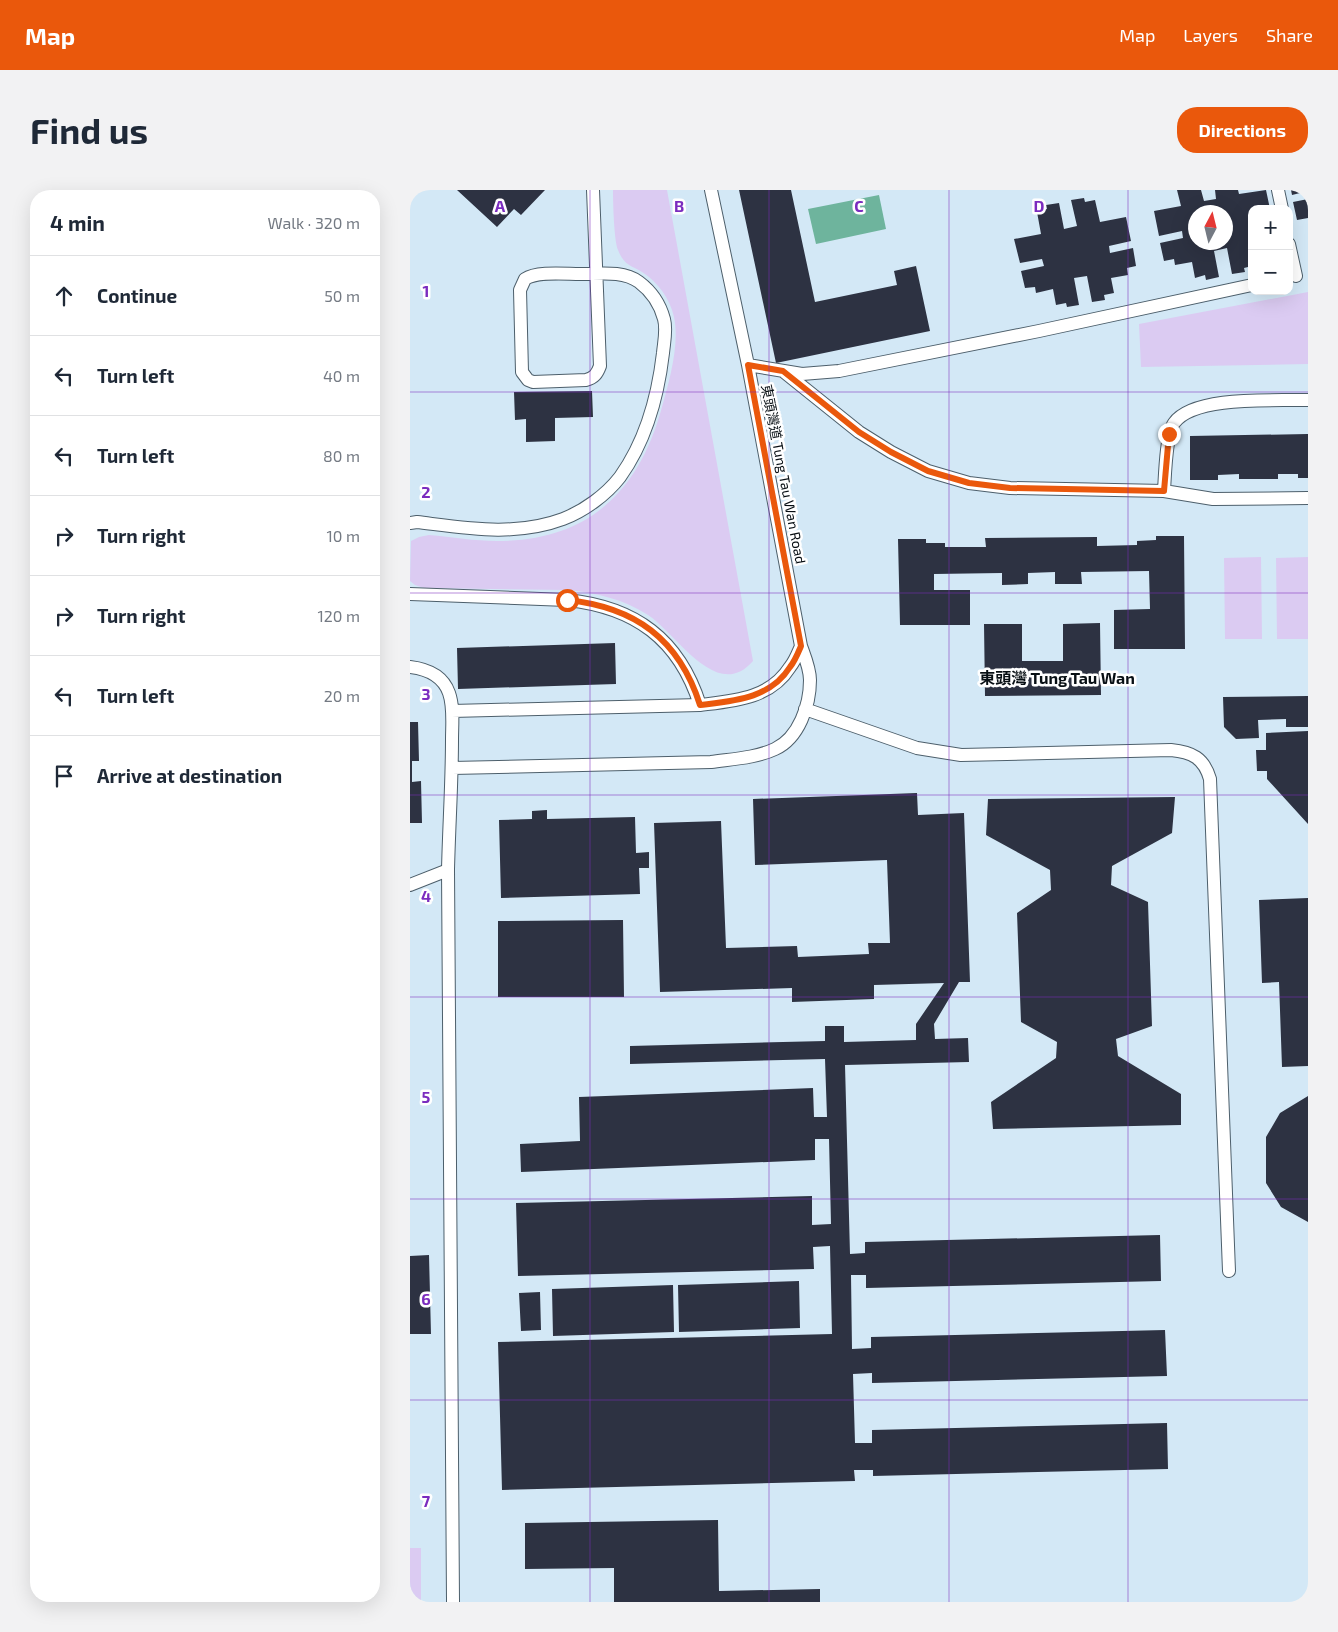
<!DOCTYPE html>
<html lang="en">
<head>
<meta charset="utf-8">
<style>
	:root { --surface:#fff; --page:#f2f2f3; --text:#1f2937; --muted:#747a83; --line:#e0e1e3; --accent:#ea580c }
	body { margin:0; font-family:"Exo 2","Noto Sans TC",sans-serif; background:var(--page); color:var(--text) }
	.controls { position:absolute; right:15px; top:15px; display:grid; overflow:hidden; border-radius:10px; box-shadow:0 5px 20px #0002 }
	.controls button { width:45px; height:45px; display:grid; place-items:center; padding:0; border:0; border-bottom:1px solid var(--line); background:var(--surface); color:var(--text); font:25px sans-serif }
	.compass { position:absolute; left:778px; top:15px; width:45px; height:45px; border-radius:50%; background:var(--surface); box-shadow:0 5px 20px #0002; rotate:7deg }
	.stop { position:absolute; width:15px; height:15px; margin:-11px; border:4px solid #ea580c; border-radius:50%; background:#fff }
	.stop.end { background:#ea580c; border-color:#fff; box-shadow:0 1px 5px #0008 }
	.list { margin:0; padding:0; list-style:none }
	h2 { display:flex; justify-content:space-between; align-items:center; height:65px; margin:0; padding:0 20px; font-size:21px }
	h2 small { font-size:16px; font-weight:400; color:var(--muted) }
	.list li { display:grid; grid-template-columns:32px 1fr auto; gap:15px; align-items:center; box-sizing:border-box; height:80px; padding:0 20px; border-top:1px solid var(--line) }
	.list b { display:block; font-size:19px; white-space:nowrap }
	.list em { font-size:16px; font-style:normal; color:var(--muted) }
	.icon { flex:none; width:28px; height:28px; fill:none; stroke:currentColor; stroke-width:2; stroke-linecap:round; stroke-linejoin:round }
	.map { position:relative; flex:none; width:898px; height:1412px; overflow:hidden; border-radius:20px }
	header { display:flex; align-items:center; gap:30px; box-sizing:border-box; height:70px; padding:0 25px; background:var(--accent); color:#fff }
	header strong { font-size:24px }
	nav { display:flex; gap:28px; margin-inline-start:auto; font-size:18px }
	.intro { display:flex; align-items:center; justify-content:space-between; box-sizing:border-box; height:120px; padding:0 30px }
	h1 { margin:0; font-size:35px }
	.button { padding:12px 22px; border-radius:20px; background:var(--accent); color:#fff; font-size:18px; font-weight:700 }
	main { display:flex; gap:30px; padding:0 30px }
	aside { flex:1; background:var(--surface); border-radius:20px; box-shadow:0 5px 20px #0002 }
	.map>svg:first-child { display:block }
	.green { fill:#dbcbf2 }
	.water { fill:#6eb49d }
	.building { fill:#2d3242; fill-rule:evenodd }
	.lines { fill:none; stroke-linecap:round; stroke-linejoin:round }
	.lane-casing { stroke:#4d5f6b; stroke-width:14 }
	.lane { stroke:#fff; stroke-width:12 }
	.route { stroke:#ea580c; stroke-width:6 }
	.grid { fill:none; stroke:#7b2cbf; stroke-width:1; stroke-opacity:0.55 }
	.labels { text-anchor:middle; dominant-baseline:central; stroke-width:5; stroke-linejoin:round; paint-order:stroke }
	.street-label { font-size:14px; fill:#080f14; stroke:#fff }
	.quarter-label { font-size:16px; font-weight:bold; fill:#080f14; stroke:#fff }
	.grid-label { font-size:16px; text-anchor:middle; font-weight:bold; fill:#7b2cbf; stroke:#fff; stroke-width:5; stroke-linejoin:round; paint-order:stroke }
</style>
</head>
<body>
<header>
<strong>Map</strong>
<nav><a>Map</a><a>Layers</a><a>Share</a></nav>
</header>
<div class="intro"><h1>Find us</h1><a class="button">Directions</a></div>
<main>
<aside>
<h2>4 min<small>Walk · 320 m</small></h2>
<ul class="list">
<li><svg class="icon" aria-label="ahead" viewBox="0 0 24 24"><path d="M12 20V5M6 11l6-6 6 6"/></svg><div><b>Continue</b></div><em>50 m</em></li>
<li><svg class="icon" aria-label="left" viewBox="0 0 24 24"><path d="M17 20v-9H6M10 6l-5 5 5 5"/></svg><div><b>Turn left</b></div><em>40 m</em></li>
<li><svg class="icon" aria-label="left" viewBox="0 0 24 24"><path d="M17 20v-9H6M10 6l-5 5 5 5"/></svg><div><b>Turn left</b></div><em>80 m</em></li>
<li><svg class="icon" aria-label="right" viewBox="0 0 24 24"><path d="M7 20v-9h11M14 6l5 5-5 5"/></svg><div><b>Turn right</b></div><em>10 m</em></li>
<li><svg class="icon" aria-label="right" viewBox="0 0 24 24"><path d="M7 20v-9h11M14 6l5 5-5 5"/></svg><div><b>Turn right</b></div><em>120 m</em></li>
<li><svg class="icon" aria-label="left" viewBox="0 0 24 24"><path d="M17 20v-9H6M10 6l-5 5 5 5"/></svg><div><b>Turn left</b></div><em>20 m</em></li>
<li><svg class="icon" aria-label="arrive" viewBox="0 0 24 24"><path d="M6 21V4h12l-3 4 3 4H6"/></svg><div><b>Arrive at destination</b></div></li>
</ul>
</aside>
<div class="map">
<svg width="898" height="1412" viewBox="0 0 898 1412">
	<rect width="100%" height="100%" fill="#d3e8f6"/>
	<path class="green" d="M203,0h54l86,471c-36,42 -76,-27 -105,-46 -25,-16 -51,-22 -80,-25l-144,-2 -9,-3 -5,-4 1,-40 8,-4 10,-2c23,2 46,6 68,6 91,0 142,-49 165,-134 7,-25 18,-63 12,-90 -4,-18 -16,-35 -32,-45 -12,-7 -18,-7 -24,-22 -4,-9 -5,-48 -5,-60z
		M898,102v72l-167,3 -2,-43z
		M851,367l1,82h-37l-1,-81z
		M898,367v82h-31l-1,-81z
		M0,1358h11v54h-11z"/>
	<path class="water" d="M469,5l7,34 -70,15 -8,-35z"/>
	<path class="building" d="M47,0h88l-24,25 -7,-6 -17,18z
		M329,0h52l24,112 82,-17 -3,-14 22,-5 14,65 -154,32z
		M767,0h24l3,11 12,-2 -1,-9h23l1,4 27,-4 4,19h-18v8l-4,1 2,7h2v41l-8,2 1,4 -13,2 -5,-26 -13,3 5,26 -13,3 -1,-5 -10,3 -3,-16 -17,3 -1,-6 -10,2 -4,-18 23,-5 -1,-7 -23,5 -5,-25 27,-5zM786,22h30v30h-30z
		M881,0h17v1l-16,4z
		M674,8l1,4 10,-2 5,22 26,-5 5,24 -22,5 1,7 23,-5 3,18 -9,2 1,7 -17,3 3,15 -10,2 1,5 -13,2 -5,-26 -13,2 5,27 -12,2 -1,-4 -10,2 -3,-16 -17,4 -1,-6 -10,1 -4,-17 23,-5 -2,-7 -22,4 -6,-24 27,-5 -4,-22 10,-3 -1,-4 13,-2 5,26 13,-3 -6,-26z
		M898,9v19l-11,2 -4,-18z
		M182,201l1,26 -38,1v23l-29,1v-23l-11,1 -1,-28z
		M898,244v44h-10v-4h-20v5h-39v-5l-21,1v5h-28v-44z
		M746,346h28l1,113h-71v-39l36,-1 -1,-38 -68,1 1,12h-27v-12l-27,1v11l-26,1v-12l-68,1v16h36v35h-70l-2,-86h28v4h19v4h41l-1,-9 112,-1v9l40,-1v-4l19,-1z
		M690,433l1,72 -116,1 -1,-72h38v37h41v-37z
		M205,453l1,41 -158,5 -1,-41z
		M898,506v31h-22v-8l-28,1 1,18 -23,1 -12,-12 -1,-30z
		M0,532h8l1,39h-7v21l9,-1 1,42h-12z
		M898,541v93l-41,-45v-8h-10l-1,-21h10v-17z
		M507,603l1,22 46,-2 6,169h-11l-25,42 1,15 33,-1 1,24 -124,3 5,189 15,-1v-11l295,-7 1,46 -295,7v-13h-15l1,74 19,-1v-11l294,-7 2,46 -295,7v-10l-19,1 2,69h17v-13l295,-7 1,46 -295,7v-6h-19l1,11 -353,9 -4,-148 334,-8 -2,-88 -17,1 1,22 -296,7 -2,-73 296,-7v29l19,-1 -2,-85h-14v21l-294,12 -1,-28 60,-3 -1,-44 234,-9 1,29h13l-2,-58 -195,5v-18l195,-5v-15h19v16l72,-2v-16l28,-41 -70,2v14l-82,3v-14l-132,4 -6,-169 67,-2 5,127 71,-2 1,11 71,-3 -1,-11h22l-3,-83 -132,5 -2,-66z
		M765,607l-3,36 -60,33 -1,19 37,17 4,124 -36,13 2,17 63,38v31l-188,4 -2,-27 65,-44 1,-16 -36,-20 -4,-109 34,-23 -1,-20 -64,-35 2,-36z
		M137,620v9l88,-2 1,36 13,-1v16h-10l1,26 -139,4 -2,-78 33,-1v-8z
		M898,708v168l-26,1 -3,-85 -17,1 -3,-83z
		M213,730l1,77h-126v-76z
		M898,906v126l-27,-15 -15,-24v-46l14,-24z
		M19,1065l2,79h-21v-78z
		M389,1091l1,47 -121,4 -1,-47z
		M263,1095l1,47 -121,4 -1,-47z
		M130,1102l1,38 -20,1 -2,-38z
		M308,1330l1,71 101,-2v13h-206v-34l-89,1v-46z"/>
	<g class="lines">
		<g class="lane-casing">
			<path id="lane" d="M868,0l4,19
				M879,54l7,32
				M338,175l54,9 37,-3 200,-40 213,-46
				M373,181l76,61 32,20 37,19 41,12 41,5 154,3 49,8 95,-1
				M754,301c1,-15 2,-57 10,-68 20,-28 102,-22 134,-23
				M0,333l7,-1c49,6 98,15 146,-3 21,-8 43,-24 57,-42 25,-35 38,-81 43,-124 1,-11 4,-23 1,-34 -4,-15 -13,-28 -25,-37 -16,-12 -40,-8 -59,-8 -15,0 -43,-3 -55,5l-5,11 2,82 6,8 5,2 53,-2c8,-2 11,-6 14,-14l-7,-176
				M0,404l157,6c68,7 112,39 133,105
				M0,477c17,2 33,9 39,26 5,14 3,32 3,46 0,44 -3,87 -4,131l5,732
				M395,519l112,39 44,7 210,-5c21,2 33,8 39,29l19,492
				M42,521l248,-6c33,-4 70,-6 90,-38 5,-6 8,-14 11,-21
				M42,578l259,-6c21,-3 45,-4 64,-13 24,-11 35,-44 35,-69 0,-11 -5,-23 -9,-34l-53,-281 -37,-175
				M0,695l38,-15"/>
		</g>
		<use href="#lane" class="lane"/>
	</g>
	<g class="lines">
		<path class="route" d="M157,410c68,7 112,39 133,105 33,-4 70,-6 90,-38 5,-6 8,-14 11,-21l-53,-281 35,6 76,61 32,20 37,19 41,12 41,5 154,3 5,-57"/>
	</g>
	<path class="grid" d="M180,0v1412M359,0v1412M539,0v1412M718,0v1412M0,202h898M0,403h898M0,605h898M0,807h898M0,1009h898M0,1210h898"/>
	<g class="labels">
		<g class="street-label">
			<text transform="translate(374 284) rotate(79)">東頭灣道 Tung Tau Wan Road</text>
		</g>
		<g class="quarter-label">
			<text x="647" y="487">東頭灣 Tung Tau Wan</text>
		</g>
	</g>
	<g class="grid-label">
		<text x="90" y="22">A</text>
		<text x="269" y="22">B</text>
		<text x="449" y="22">C</text>
		<text x="629" y="22">D</text>
		<text x="16" y="107">1</text>
		<text x="16" y="308">2</text>
		<text x="16" y="510">3</text>
		<text x="16" y="712">4</text>
		<text x="16" y="913">5</text>
		<text x="16" y="1115">6</text>
		<text x="16" y="1317">7</text>
	</g>
</svg>
<div class="controls">
<button>+</button>
<button>−</button>
</div>
<svg class="compass" viewBox="-18 -18 36 36"><path d="M0-13l5 13h-10z" fill="#e53935"/><path d="M0 13l5-13h-10z" fill="#747a83"/></svg>
<div class="stop" style="left:157px;top:410px"></div>
<div class="stop end" style="left:759px;top:244px"></div>
</div>
</main>
</body>
</html>
